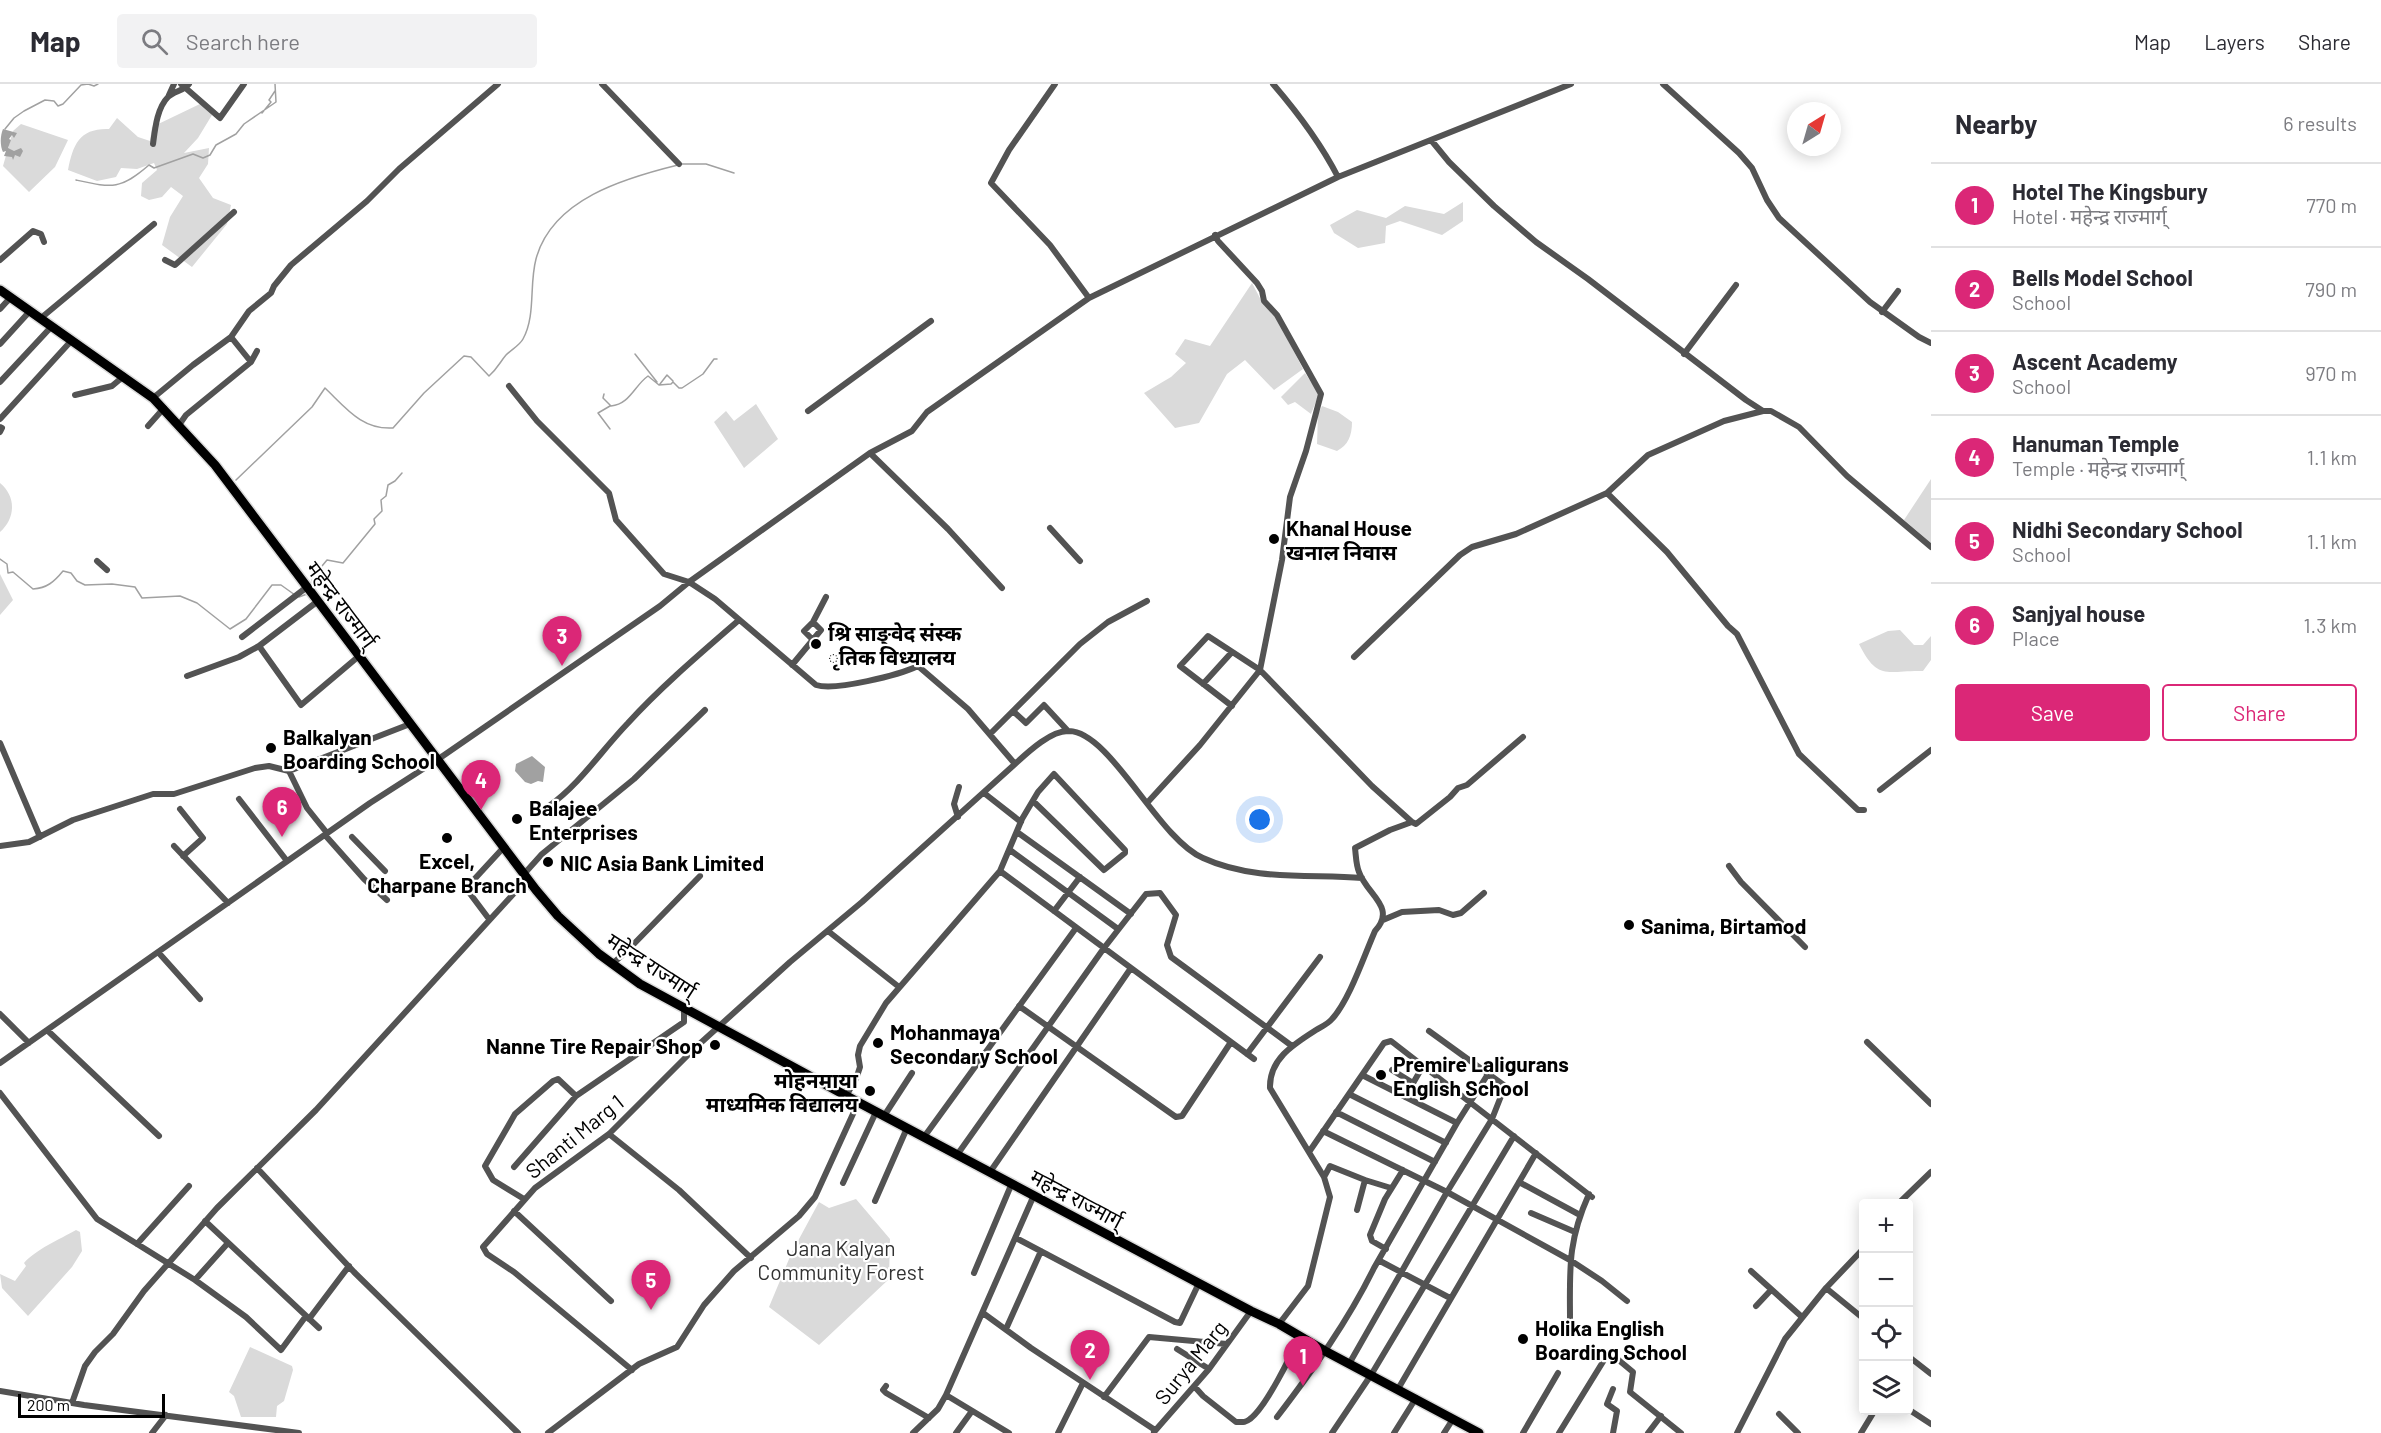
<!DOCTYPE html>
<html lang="en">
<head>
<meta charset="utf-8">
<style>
	:root { --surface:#fff; --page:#f2f2f3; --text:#2b2b33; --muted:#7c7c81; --line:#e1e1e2; --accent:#db2777 }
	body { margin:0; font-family:Barlow,"Noto Sans Devanagari",sans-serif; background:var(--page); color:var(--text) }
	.controls { position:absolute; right:18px; bottom:18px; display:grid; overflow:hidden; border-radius:6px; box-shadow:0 3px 15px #0003 }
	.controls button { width:54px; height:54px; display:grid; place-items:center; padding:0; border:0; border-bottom:2px solid var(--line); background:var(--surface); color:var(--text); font:30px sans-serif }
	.compass { position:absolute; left:1787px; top:18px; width:54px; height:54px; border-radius:50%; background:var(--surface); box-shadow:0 3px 15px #0003; rotate:37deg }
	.scale { position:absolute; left:18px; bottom:15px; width:147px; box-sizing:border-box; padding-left:6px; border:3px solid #000; border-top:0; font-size:16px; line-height:21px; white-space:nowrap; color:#000; -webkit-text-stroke:4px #fff; paint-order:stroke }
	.you { position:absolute; left:1260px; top:736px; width:21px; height:21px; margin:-15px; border:4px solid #fff; border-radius:50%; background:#1a73e8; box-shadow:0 0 0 9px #1a73e833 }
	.badge { display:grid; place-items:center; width:39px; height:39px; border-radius:50%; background:var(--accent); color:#fff; font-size:20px; font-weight:700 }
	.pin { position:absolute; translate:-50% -50px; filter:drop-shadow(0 2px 3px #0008) }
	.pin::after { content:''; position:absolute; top:32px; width:21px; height:18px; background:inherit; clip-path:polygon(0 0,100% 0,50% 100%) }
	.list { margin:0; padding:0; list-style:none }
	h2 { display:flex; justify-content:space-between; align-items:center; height:78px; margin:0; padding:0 24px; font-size:26px }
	h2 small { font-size:20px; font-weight:400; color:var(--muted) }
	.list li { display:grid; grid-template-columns:39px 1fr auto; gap:18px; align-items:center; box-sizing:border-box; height:84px; padding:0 24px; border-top:2px solid var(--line) }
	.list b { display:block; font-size:22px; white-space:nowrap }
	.list p { margin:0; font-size:20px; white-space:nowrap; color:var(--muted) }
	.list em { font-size:20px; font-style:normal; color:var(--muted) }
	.actions { display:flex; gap:12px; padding:18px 24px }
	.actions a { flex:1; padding:14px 0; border:2px solid var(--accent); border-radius:6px; text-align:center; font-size:21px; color:var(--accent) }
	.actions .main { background:var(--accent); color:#fff }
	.icon { flex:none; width:33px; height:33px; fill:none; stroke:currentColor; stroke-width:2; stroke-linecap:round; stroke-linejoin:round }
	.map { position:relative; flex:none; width:1931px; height:1349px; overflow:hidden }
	header { display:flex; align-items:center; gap:36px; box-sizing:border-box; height:84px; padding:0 30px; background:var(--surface); border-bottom:2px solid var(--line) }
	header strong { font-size:28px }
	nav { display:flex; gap:33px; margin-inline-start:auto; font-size:21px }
	.search { width:420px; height:54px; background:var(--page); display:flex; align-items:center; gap:15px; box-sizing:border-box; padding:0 21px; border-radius:6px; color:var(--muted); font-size:22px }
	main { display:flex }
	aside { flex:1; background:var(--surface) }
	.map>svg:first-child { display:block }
	.green { fill:#dadada }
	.water { fill:#a1a1a1 }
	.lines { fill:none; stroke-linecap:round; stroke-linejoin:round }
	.stream { stroke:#a1a1a1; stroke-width:1.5 }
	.highway-casing { stroke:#dbdbdb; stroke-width:12 }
	.minor { stroke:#535353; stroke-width:6 }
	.highway { stroke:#000; stroke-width:9 }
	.poi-dot { fill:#000; stroke:#fff; stroke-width:2 }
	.labels { text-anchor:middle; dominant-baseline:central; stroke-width:4.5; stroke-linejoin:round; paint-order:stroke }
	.poi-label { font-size:21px; font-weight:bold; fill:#000; stroke:#fff; text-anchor:start }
	.street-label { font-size:21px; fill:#000; stroke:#fff }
	.park-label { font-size:21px; fill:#313131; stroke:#fff }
</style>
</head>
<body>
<header>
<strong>Map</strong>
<div class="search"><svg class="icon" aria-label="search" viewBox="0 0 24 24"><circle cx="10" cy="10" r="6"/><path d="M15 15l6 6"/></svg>Search here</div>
<nav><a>Map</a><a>Layers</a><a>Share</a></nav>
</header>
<main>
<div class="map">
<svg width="1931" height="1349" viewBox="0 0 1931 1349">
	<rect width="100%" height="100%" fill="#fff"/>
	<path class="green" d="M202,19l10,12 -14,23 -14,15 25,-5 -1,16 -9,14 14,20 18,7 -4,19 -35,43 -30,-22 8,-28 13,-21 -12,-9 -9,10 -13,3 -8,-4 1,-13 15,-13 -3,-7 -17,6 -16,-1 -5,9 -19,4 -29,-11c5,-26 12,-42 41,-41l8,-11 21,19 12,4 2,-14z
		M21,40l47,16 -13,27 -26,25 -26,-26 10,-35z
		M1463,118v19l-21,14 -42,-14 -14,5 -1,17 -27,5 -24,-15 -4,-8 27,-15 29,8 19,-12 39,8z
		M1252,199l10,19 14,15 27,52 -29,21 -29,-30 -18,14 -28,49 -24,5 -31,-35 27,-16 15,-14 -11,-9 10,-15 25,7z
		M1305,289l14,21 -8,20 -16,-12 -7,3 -7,-8z
		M756,320l22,35 -34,29 -30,-46 12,-11 8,10z
		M1322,322l16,6 14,10c0,14 -4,23 -15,29l-20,-7 1,-30z
		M1931,395v64l-27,-23z
		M0,399c16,13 16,35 0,49z
		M0,490l13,26 -13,15z
		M1900,546l14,15h9l8,-9v24l-8,11c-36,-1 -45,11 -64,-27l29,-13z
		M856,1115l34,40 -1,40 -70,66 -50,-38 23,-55 27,-50 10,6z
		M76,1146l4,2 2,19 -10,16 -44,49 -26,-28 -2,-14 15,7 11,-15 -2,-3c11,-13 36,-24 52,-33z
		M250,1263l42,19 1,4 -9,31 -7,5 -1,11h-35l-7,-21 -5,-4z"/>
	<path class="water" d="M3,45l14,4 -3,5 -2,-3 -3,4 2,1 -3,8 6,3 7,-3 2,3 -3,6 -5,-2 -2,5 -1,-3 -8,-1 2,-5 -3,1c-3,-6 -3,-16 0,-23z
		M532,672l13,11 -2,15 -5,-1 -7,3 -6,-2 -10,-11 1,-7z"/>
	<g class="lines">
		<path class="stream" d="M88,0l6,2 4,-2
			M262,29l9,-11 -2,-2 6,-9
			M5,45l9,-11 10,-7 21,-11 9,1 4,5 5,-2 18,-19 7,-1
			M682,80h24l28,9
			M76,96c37,8 44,10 73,-15l5,3 39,-14 10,4 7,-3 6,-10 20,-11 8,-10 32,-22 -1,-18
			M635,270l22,28
			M660,300l7,-9 6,6
			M604,310l-1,4 8,8c19,-2 23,-20 37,-30l11,9 12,-1 2,-2 6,6h3l21,-14 11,-15h3
			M610,345l-12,-16 12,-7
			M236,396l76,-73 13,-19c21,20 37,42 68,40l31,-35 40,-37 7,1 18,19c9,-8 11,-14 17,-21 5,-5 14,-10 17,-16 13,-24 6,-54 13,-80 16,-60 89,-81 142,-94
			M0,475l7,5 1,9 5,-1 20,17c14,-1 21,-7 30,-18l8,2 6,8 8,4 27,-1 23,3 7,11 38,-2 17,7 33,26 16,-10 26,-34h9l14,10
			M312,501v-7l15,-18 16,3 32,-39 -1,-5 8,-8 -1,-11 5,-4 2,-11 7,-4 7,-8
			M299,513l8,-3"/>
		<g class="highway-casing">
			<path id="highway" d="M0,206l153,108 62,67 321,425 22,26 41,38 41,30 214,116 397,211 28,13 46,27 154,82"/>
		</g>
		<path class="minor" d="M181,0l39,34 24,-34
			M602,0l77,80
			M1055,0l-46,66 -18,33 59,62 39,53
			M1273,0c25,29 47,58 65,93
			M1663,0l76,69 13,15 15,32 12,18 91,84 49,35 12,6
			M169,11l5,-11
			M1431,56l18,22 45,44 42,36 52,37 158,121 17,11h8l28,16 48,49 84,71
			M153,60c2,-15 4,-36 15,-47 6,-6 16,-6 21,-13
			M0,176l33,-29 8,3 3,8
			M165,176l10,5 59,-53
			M0,225l11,-12
			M1882,228l16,-21
			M41,234l113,-94
			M0,260l30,-33
			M1684,270l52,-69
			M251,278l6,-11
			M0,298l52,-56
			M509,302l28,35 72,72 7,27 48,54 25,8 26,17 101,86c20,6 83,-10 102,-19l50,43 47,55 -153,138 -72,60 -95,86 -86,86 -74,54 -52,59 4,7 27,18 118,98
			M75,311l37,-9 12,-10
			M153,314l40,-33 38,-28 18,-26 22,-18 3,-7 17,-21 76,-64 32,-32 99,-85
			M808,327l123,-90
			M1763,327l-39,10 -76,34 -41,38 60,59 61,74 9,8 62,120 59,56h6
			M0,335l72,-79
			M179,341l7,-10 65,-53 -20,-25
			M148,342l16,-18
			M0,343l2,1 -2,4
			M870,369l78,76 54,59
			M1050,444l30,33
			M97,477l10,9
			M242,553l65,-50
			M813,556l-9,-9 9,-9 13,-25
			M259,562l42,59 58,-49
			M1354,573l106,-102 12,-8 44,-13 91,-41
			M792,581l29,-35 -8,-8
			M187,592l52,-19 20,-11 59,-45
			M1203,600l29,-32
			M1232,622l-52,-40 28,-30 52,34 112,116 40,36
			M1013,627l13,12 18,-18 24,26
			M990,650l90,-90 28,-22 39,-21
			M0,659l40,94
			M1015,680c12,-11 36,-34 54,-33 42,1 89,108 134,127 50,23 106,16 159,20
			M289,687l18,37 20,25
			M1880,706l51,-40
			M984,709l37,29
			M239,715l48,62
			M1147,719l53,-58 60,-75 22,-110 8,-63 16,-46 15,-57 -44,-79 -13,-14 -2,-10 -5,-8 -39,-42 -3,-6
			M549,722c31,-22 52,-55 79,-83 34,-37 73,-70 111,-103
			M180,725l23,29 -20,18
			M958,733l-4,-13 5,-17
			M1017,748l114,82
			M325,751l39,44 23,21
			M352,753l33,34
			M0,762l29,-4 44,-22 80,-26h21l81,-26 14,-2 20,5 121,-47
			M174,762l54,57
			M1010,766l108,79
			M1729,782l12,16 64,65
			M1000,787l254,188
			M524,790l18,-20 92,-75 71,-69
			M1054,827l26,-34
			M489,835l-21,-28 1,-6 35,-38
			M1383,836l19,-8 37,-2 14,5 8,-2 23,-20
			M828,847l71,56
			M158,868l42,47
			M612,880l14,-12 74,-76
			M1019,922l157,111 6,-1 49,-74
			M0,930l29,29
			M47,946l112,106
			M1867,958l64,62
			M1247,970l73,-97
			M0,979l370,-260 67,-43 223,-154 29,-24 181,-129 42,-22 15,-19 162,-114 249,-121 233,-93
			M1392,986l21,13
			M1362,991l95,48
			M0,1009l97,126 98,61 51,37 35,33 25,-34
			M1349,1010l97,49
			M846,1012l10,-17 4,-12 -2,-12 2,-9 26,-43 114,-132 22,-52 16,-27 16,-18 71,76v3l-21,17 -71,-69
			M1405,1013l18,-31
			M1336,1028l99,50
			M884,1032l28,-43
			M1323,1047l124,61 123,68 32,21 25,20
			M609,1050l70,56 72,68
			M924,1053l152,-209
			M1309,1068l75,-109 7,-2 201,156
			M957,1071l147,-207 42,-54 14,-1 16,22 -9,30 4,12 121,89
			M514,1083l62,-71 108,-74v-14
			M257,1084l97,104 164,161
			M990,1088l141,-204
			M1324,1093l6,-11 35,14 -8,30
			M1365,1096l26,8
			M1519,1098l61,33
			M843,1099l33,-71
			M524,1115l-31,-19 -8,-14 30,-52 38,-33 5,-2 18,17
			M875,1117l32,-73
			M1898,1120l33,-32
			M514,1127l97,90
			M1531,1129l44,19
			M205,1137l114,107
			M1016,1154l159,84 5,1 19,-40
			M137,1160l52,-58
			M1386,1165l-14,-8 -2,-6 15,-36 18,-29
			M1380,1177l70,37
			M1751,1187l51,46
			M974,1189l38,-90
			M195,1196l33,-37
			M1826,1204l38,31
			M1756,1222l15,-16
			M983,1229l48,35 124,82
			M309,1235l40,-53
			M1570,1238c0,-52 -3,-79 19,-128
			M1279,1240l29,-38 22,-89 -6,-20 -54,-89c-1,-29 24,-44 46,-58 5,-3 12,-6 16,-11 17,-18 32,-63 43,-88 22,-24 -8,-36 -16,-59 -3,-7 -3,-16 -4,-24l35,-18 22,-8 4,2 34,-27 8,-9 9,-3 56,-48
			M1006,1245l35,-78
			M1177,1265l32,20
			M1908,1272l23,18
			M1349,1280l98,-172 45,-73 13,-33 -76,-55
			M886,1302l-3,4 3,3 43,25
			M1194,1302l9,10 33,26c6,0 9,1 14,-3 16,-12 41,-63 49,-82
			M1398,1305l138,-236
			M1613,1305l-6,15 10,7 -4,22
			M0,1307l84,14 215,28
			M946,1311l63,38
			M1104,1313l45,-60 78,7
			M72,1319l13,-37 10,-14 18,-18 31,-43 73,-83 99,-98 211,-231
			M1908,1325l23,15
			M1779,1330l19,19
			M1277,1333c36,-47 71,-96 97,-149l83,-145 31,-49
			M1154,1348l55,-63 42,-58
			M152,1349l14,-18
			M548,1349l91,-69 38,-17 27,-42 30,-34 65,-55 16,-19 43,-94
			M913,1349l25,-24 8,-14 88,-200
			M956,1349l16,-22
			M1058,1349l25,-50
			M1332,1349l39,-58 143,-239
			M1394,1349l22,-35
			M1444,1349l9,-14
			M1523,1349l35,-60
			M1559,1349l50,-81 24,20 -3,20 51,41
			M1648,1349l13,-17
			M1737,1349l48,-94 41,-51 38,-40
			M1861,1349l14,-23"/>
		<use href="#highway" class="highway"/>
	</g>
	<g class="poi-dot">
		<circle cx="1274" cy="455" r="6"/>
		<circle cx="816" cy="560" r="6"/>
		<circle cx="271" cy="664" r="6"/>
		<circle cx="517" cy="735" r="6"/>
		<circle cx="447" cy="754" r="6"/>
		<circle cx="548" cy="778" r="6"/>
		<circle cx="1629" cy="841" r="6"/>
		<circle cx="878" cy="959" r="6"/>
		<circle cx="715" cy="961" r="6"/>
		<circle cx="1381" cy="991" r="6"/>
		<circle cx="870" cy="1007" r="6"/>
		<circle cx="1523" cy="1255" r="6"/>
	</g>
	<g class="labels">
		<g class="poi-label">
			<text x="1286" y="443">Khanal House<tspan x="1286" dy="24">खनाल निवास</tspan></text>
			<text x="828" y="548">श्रि साङ्वेद संस्क<tspan x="828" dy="24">ृतिक विध्यालय</tspan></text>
			<text x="283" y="652">Balkalyan<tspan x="283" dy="24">Boarding School</tspan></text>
			<text x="529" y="723">Balajee<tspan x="529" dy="24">Enterprises</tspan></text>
			<text x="447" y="776" text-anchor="middle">Excel,<tspan x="447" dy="24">Charpane Branch</tspan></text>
			<text x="560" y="778">NIC Asia Bank Limited</text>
			<text x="1641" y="841">Sanima, Birtamod</text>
			<text x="890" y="947">Mohanmaya<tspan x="890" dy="24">Secondary School</tspan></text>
			<text x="703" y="961" text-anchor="end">Nanne Tire Repair Shop</text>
			<text x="1393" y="979">Premire Laligurans<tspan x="1393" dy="24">English School</tspan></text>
			<text x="858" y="995" text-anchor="end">मोहनमाया<tspan x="858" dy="24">माध्यमिक विद्यालय</tspan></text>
			<text x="1535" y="1243">Holika English<tspan x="1535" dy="24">Boarding School</tspan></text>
		</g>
		<g class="street-label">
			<text transform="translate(342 520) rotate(53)">महेन्द्र राज्मार्ग्</text>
			<text transform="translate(652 881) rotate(33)">महेन्द्र राज्मार्ग्</text>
			<text transform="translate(574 1052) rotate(-39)">Shanti Marg 1</text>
			<text transform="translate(1077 1114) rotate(28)">महेन्द्र राज्मार्ग्</text>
			<text transform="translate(1190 1278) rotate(-51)">Surya Marg</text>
		</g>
		<g class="park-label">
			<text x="841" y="1163">Jana Kalyan<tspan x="841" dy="24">Community Forest</tspan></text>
		</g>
	</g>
</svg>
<div class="controls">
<button>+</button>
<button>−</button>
<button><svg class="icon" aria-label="locate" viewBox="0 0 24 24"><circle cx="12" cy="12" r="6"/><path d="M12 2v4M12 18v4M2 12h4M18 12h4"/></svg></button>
<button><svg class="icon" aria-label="layers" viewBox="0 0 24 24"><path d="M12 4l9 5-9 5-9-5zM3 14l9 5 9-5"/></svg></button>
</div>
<svg class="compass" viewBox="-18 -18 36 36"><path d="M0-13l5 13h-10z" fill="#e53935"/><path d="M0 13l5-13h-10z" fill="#7c7c81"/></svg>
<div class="scale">200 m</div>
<div class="you"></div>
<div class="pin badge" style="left:1303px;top:1302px">1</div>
<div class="pin badge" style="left:1090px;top:1296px">2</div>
<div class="pin badge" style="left:562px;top:582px">3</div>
<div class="pin badge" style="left:481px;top:726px">4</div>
<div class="pin badge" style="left:651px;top:1226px">5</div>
<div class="pin badge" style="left:282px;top:753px">6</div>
</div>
<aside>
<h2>Nearby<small>6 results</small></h2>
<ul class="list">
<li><span class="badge">1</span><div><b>Hotel The Kingsbury</b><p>Hotel · महेन्द्र राज्मार्ग्</p></div><em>770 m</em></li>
<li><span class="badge">2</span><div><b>Bells Model School</b><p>School</p></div><em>790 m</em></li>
<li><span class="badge">3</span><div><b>Ascent Academy</b><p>School</p></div><em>970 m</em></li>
<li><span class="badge">4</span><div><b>Hanuman Temple</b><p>Temple · महेन्द्र राज्मार्ग्</p></div><em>1.1 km</em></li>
<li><span class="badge">5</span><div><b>Nidhi Secondary School</b><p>School</p></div><em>1.1 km</em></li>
<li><span class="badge">6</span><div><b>Sanjyal house</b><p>Place</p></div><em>1.3 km</em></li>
</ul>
<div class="actions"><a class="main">Save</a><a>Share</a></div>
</aside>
</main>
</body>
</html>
